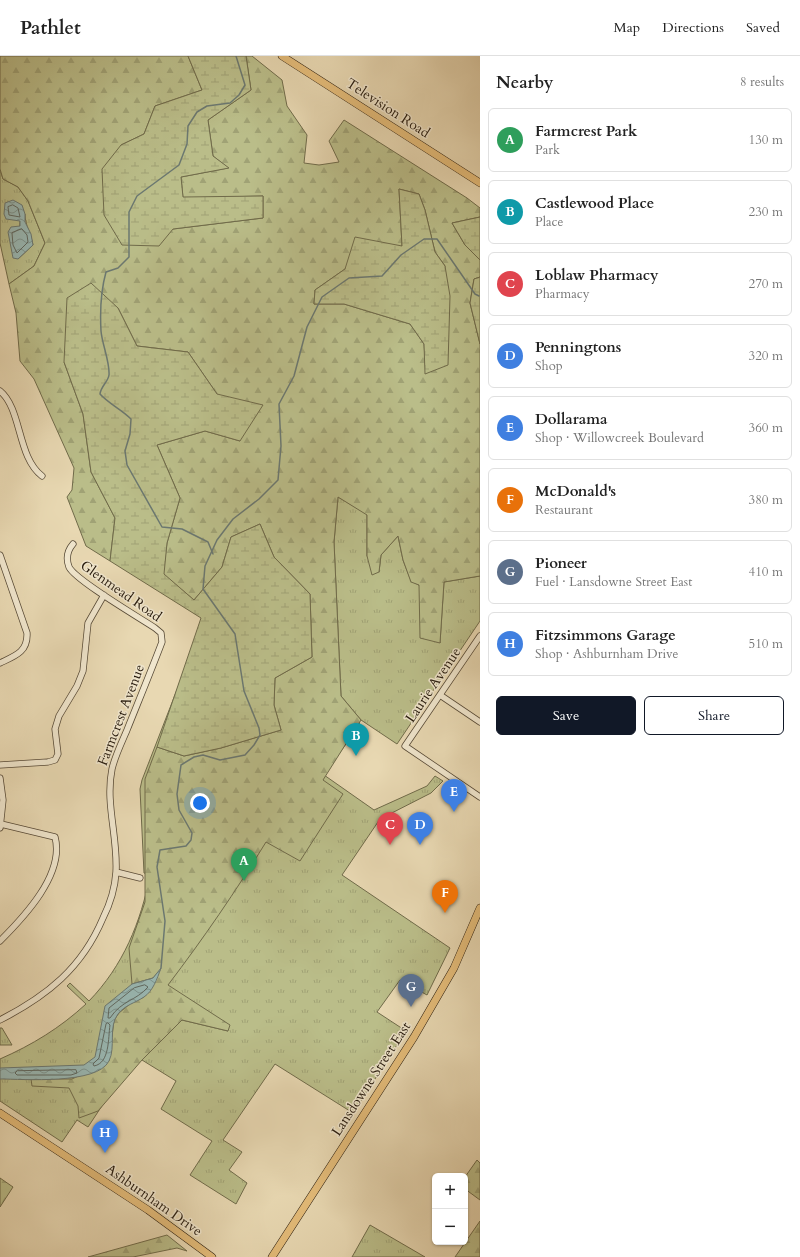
<!DOCTYPE html>
<html lang="en">
<head>
<meta charset="utf-8">
<style>
	:root { --surface:#fff; --page:#f6f6f6; --text:#222; --muted:#767676; --line:#e0e0e0; --accent:#111827 }
	body { margin:0; font-family:Cardo,serif; background:var(--page); color:var(--text) }
	.controls { position:absolute; right:12px; bottom:12px; display:grid; overflow:hidden; border-radius:6px; box-shadow:0 1px 3px #0004 }
	.controls button { width:36px; height:36px; display:grid; place-items:center; padding:0; border:0; border-bottom:1px solid var(--line); background:var(--surface); color:var(--text); font:20px sans-serif }
	.you { position:absolute; left:200px; top:747px; width:14px; height:14px; margin:-10px; border:3px solid #fff; border-radius:50%; background:#1a73e8; box-shadow:0 0 0 6px #1a73e833 }
	.badge { display:grid; place-items:center; width:26px; height:26px; border-radius:50%; background:var(--accent); color:#fff; font-size:13px; font-weight:700 }
	.pin { position:absolute; translate:-50% -33px; filter:drop-shadow(0 1px 2px #0008) }
	.pin::after { content:''; position:absolute; top:21px; width:14px; height:12px; background:inherit; clip-path:polygon(0 0,100% 0,50% 100%) }
	.list { margin:0; padding:0; list-style:none }
	h2 { display:flex; justify-content:space-between; align-items:center; height:52px; margin:0; padding:0 16px; font-size:17px }
	h2 small { font-size:13px; font-weight:400; color:var(--muted) }
	.list li { display:grid; grid-template-columns:26px 1fr auto; gap:12px; align-items:center; box-sizing:border-box; height:64px; margin:0 8px 8px; padding:0 8px; border:1px solid var(--line); border-radius:6px }
	.list b { display:block; font-size:15px; white-space:nowrap }
	.list p { margin:0; font-size:13px; white-space:nowrap; color:var(--muted) }
	.list em { font-size:13px; font-style:normal; color:var(--muted) }
	.actions { display:flex; gap:8px; padding:12px 16px }
	.actions a { flex:1; padding:9px 0; border:1px solid var(--accent); border-radius:6px; text-align:center; font-size:14px; color:var(--accent) }
	.actions .main { background:var(--accent); color:#fff }
	.map { position:relative; flex:none; width:480px; height:1201px; overflow:hidden }
	header { display:flex; align-items:center; gap:24px; box-sizing:border-box; height:56px; padding:0 20px; background:var(--surface); border-bottom:1px solid var(--line) }
	header strong { font-size:19px }
	nav { display:flex; gap:22px; margin-inline-start:auto; font-size:14px }
	main { display:flex }
	aside { flex:1; background:var(--surface) }
	.map>svg:first-child { display:block }
	.grass { fill:url(#grass-tufts); stroke:#706b4a; fill-rule:evenodd }
	.forest { fill:url(#forest-firs); stroke:#706b4a; fill-rule:evenodd }
	.wetland { fill:url(#wetland-marsh); stroke:#706b4a }
	.water { fill:url(#water-waves); stroke:#6b7871 }
	.lines { fill:none; stroke-linecap:round; stroke-linejoin:round }
	.shore { stroke:#5f6860; stroke-width:1 }
	.stream { stroke:#6b7871; stroke-width:1.5 }
	.minor-casing { stroke:#564936; stroke-width:7 }
	.major-casing { stroke:#25190c; stroke-width:8 }
	.minor { stroke:#f0e6cd; stroke-width:5.5 }
	.major { stroke:#e4bc79; stroke-width:7 }
	.labels { text-anchor:middle; dominant-baseline:central; stroke-width:3; stroke-linejoin:round; paint-order:stroke }
	.street-label { font-size:14px; fill:#25190c; stroke:#f0e6cd }
</style>
</head>
<body>
<header>
<strong>Pathlet</strong>
<nav><a>Map</a><a>Directions</a><a>Saved</a></nav>
</header>
<main>
<div class="map">
<svg width="480" height="1201" viewBox="0 0 480 1201">
	<defs>
		<pattern id="grass-tufts" width="24" height="20" patternUnits="userSpaceOnUse"><rect width="24" height="20" fill="#babd89"/><path d="M3 7l-1-3M5 7V3M7 7l1-3M15 17l-1-3M17 17v-4M19 17l1-3" fill="none" stroke="#a0a275"/></pattern>
		<pattern id="forest-firs" width="22" height="20" patternUnits="userSpaceOnUse"><rect width="22" height="20" fill="#babd89"/><path d="M5 1l3.5 6h-7zM16 11l3.5 6h-7z" fill="#a0a275"/></pattern>
		<pattern id="wetland-marsh" width="20" height="14" patternUnits="userSpaceOnUse"><rect width="20" height="14" fill="#babd89"/><path d="M1 5h8M5 5V1M11 12h8M15 12V8" fill="none" stroke="#a0a275"/></pattern>
		<pattern id="water-waves" width="16" height="10" patternUnits="userSpaceOnUse"><rect width="16" height="10" fill="#99b8b4"/><path d="M0 5q4-4 8 0t8 0" fill="none" stroke="#7d9591"/></pattern>
	</defs>
	<rect width="100%" height="100%" fill="#e8d8b2"/>
	<filter id="stains"><feTurbulence type="fractalNoise" baseFrequency=".005" numOctaves="4"/><feColorMatrix values="0 0 0 0 .2 0 0 0 0 .09 0 0 0 0 .02 0 0 0 .5 -.17"/></filter>
	<radialGradient id="worn" r=".72"><stop offset=".6" stop-color="#630" stop-opacity="0"/><stop offset="1" stop-color="#630" stop-opacity=".3"/></radialGradient>
	<path class="grass" d="M0,113l3,10 15,8 10,14 17,42 -11,23 -25,18 -9,-41zM25,158c0,11 6,20 8,31l-15,14 2,-38z
		M338,441l29,17v42l12,16 2,-17 17,-19 5,24 8,21 8,4 21,58 4,-61 36,-6v45l-83,123 -36,-24 -20,-24 -7,-154z
		M204,564l156,104 -36,51 50,35 53,-24 8,-10 8,5 -12,12 -51,26 -38,56 108,73 -23,47 -27,-15 -23,32 29,19 -53,82 -78,-49 -52,76 19,12 -13,18 18,13 -11,21 -46,-29 22,-34 -51,-32 15,-28 -34,-21 40,-40 46,11 -52,-37 -88,133 -11,-7 -15,22 -62,-41v-42c32,-14 60,-31 86,-55l-19,-18 3,-3 19,18c34,-35 52,-79 61,-126l-6,-2 -4,-84 2,-9z
		M0,972h2l10,17h-12z
		M370,1169l55,32h-73z"/>
	<path class="forest" d="M0,0h188l14,34 -47,16 -11,28 -23,11 52,84 90,-11v-22l-80,2 -2,-21 47,-9 -15,-12 -5,-36 43,-30 -5,-34h6l30,24 5,26 20,29 -3,28 15,2 20,-3 -10,-21 15,-21 123,78 13,10v9l-28,6 13,22 15,15v17l-6,2 -4,24 10,41v232l-36,6 -4,61 -20,-5 -1,-53 -8,-3 -8,-22 -5,-24 -17,19 -2,17 -7,3 -5,-19v-41l-29,-18 -4,45 7,154 20,24 -38,60 20,14 -43,67 -34,-19c-30,49 -63,97 -98,143l62,40 -2,6 -46,-11 -40,40 -44,51 -19,7 -1,-12 -9,-18 -37,-2 -1,-7h41l37,-18 5,-41 5,-7 12,-10 13,-6 16,-27 -7,8 -21,6 -3,-36 16,-46v-123l12,-32 27,9 37,-8 60,-18 -7,-25 1,-27 37,-21 -2,-63 -36,-37 -14,-33 -29,13 -9,30 -28,33 -31,-26 4,-31 13,-45 -23,-53 48,-14 35,10 -23,-47 -29,-42 -51,-6 -19,-38 -54,54 19,52 8,58 24,46 -5,43 -24,-15 -19,-49 5,-7 2,-22 -40,-89 -14,-18 -4,-48 -7,-29 25,-18 11,-23 -17,-42 -10,-14 -15,-8 -3,-10zM399,133l20,5 6,16 10,42 10,14 -19,107 -2,-29 -14,-20 -66,-20h-30l1,-14 30,-21 57,-23z
		M477,1104l3,3v37l-15,-11v-12z
		M0,1122l13,9 -13,20z
		M480,1165v36h-25z
		M167,1179l20,16 -10,-3 -44,9h-45z"/>
	<path class="wetland" d="M188,0h58l5,34 -43,30 5,36 16,12 -48,9 2,20 80,-1v22l-90,11 -14,17 -37,-1 -18,-30 -2,-46 19,-24 23,-11 11,-28 47,-16z
		M399,133l20,5 6,16 10,42 10,14 5,30 -2,69 -23,9 -1,-30 -14,-20 -66,-20h-30l1,-14 30,-21 10,-32 47,9z
		M480,161v43l-15,-15 -13,-22z
		M480,221v67l-10,-41 4,-24z
		M91,227l27,25 19,38 51,6 29,42 46,11 -23,36 -35,-10 -48,14 23,53 -13,45 -3,31 30,26 28,-33 9,-30 29,-13 14,33 36,37 2,63 -37,21 -1,27 7,25 -60,18 -37,8 -27,-9 44,-129 -91,-57 5,-43 -24,-46 -8,-58 -19,-52 3,-64z"/>
	<path class="water" d="M13,144l9,5 3,9v8l6,12 2,11 -15,14 -5,-1 -5,-26 3,-5 9,-1v-5l-14,-2 -2,-5 1,-11z
		M161,912c-4,11 -8,23 -17,29 -9,6 -19,8 -26,17 -10,13 -2,33 -9,47 -12,24 -86,18 -109,18v-11l84,-3 11,-8 10,-51 27,-22 21,-6z"/>
	<g class="lines">
		<path class="shore" d="M13,149l5,3 2,9 -11,-2 -1,-8z
			M22,173l5,6 1,7 -11,11 -4,-8 -1,-12z
			M145,929l3,2c-12,14 -26,13 -38,31h-2l1,-10 25,-20z
			M108,967l2,2c-2,13 0,38 -16,41l-1,-2 6,-6 7,-34z
			M76,1014l1,3 -6,2h-54l-2,-2 2,-2z"/>
		<path class="stream" d="M213,498l-5,-12 -26,-13 -20,-2 -35,-62 -2,-14 5,-17 1,-15c-10,-10 -22,-15 -31,-25 1,-8 8,-12 9,-19 1,-13 -7,-31 -8,-44 -1,-18 0,-41 5,-59l12,-4 11,-11v-45l8,-16 42,-31 8,-21 1,-18 9,-14 10,-6 23,-3 9,-8 6,-10 -9,-29
			M161,912l4,-47 -8,-54 3,-17 26,-4 5,-6 1,-7 -13,-23 -2,-16 4,-29 13,-8 9,-2 17,5 25,-5 9,-10 6,-10 -1,-7 -15,-37 -9,-57 -32,-45 2,-23 12,-26 16,-21 26,-20 19,-19 3,-34 -2,-42 15,-28 13,-49 15,-30 27,-19 33,-2 19,-21 23,-16h13l38,55 4,2"/>
		<g class="minor-casing">
			<path id="minor" d="M0,335c22,18 17,66 42,85
				M0,499l27,78c1,19 -12,23 -27,30
				M480,580l-75,110 75,51
				M440,639l40,27
				M0,709l48,-3 7,-2 3,-6 -3,-25 4,-13 18,-30 6,-15 5,-48 16,-28
				M0,722l3,22 -3,28
				M116,816l24,6
				M0,885c24,-24 65,-67 55,-104l-54,-13
				M0,964c47,-24 82,-52 103,-102 7,-14 12,-30 13,-46 2,-35 -11,-69 -4,-103 3,-13 10,-27 15,-39 12,-30 24,-59 35,-88l-1,-9 -6,-5c-15,-10 -80,-48 -86,-61 -3,-8 -2,-16 4,-23"/>
		</g>
		<g class="major-casing">
			<path id="major" d="M282,0l198,127
				M0,1057l148,97 64,47
				M272,1201l142,-220 40,-69 26,-60"/>
		</g>
		<use href="#minor" class="minor"/>
		<use href="#major" class="major"/>
	</g>
	<g class="labels">
		<g class="street-label">
			<text transform="translate(388 52) rotate(33)">Television Road</text>
			<text transform="translate(121 535) rotate(35)">Glenmead Road</text>
			<text transform="translate(433 629) rotate(-56)">Laurie Avenue</text>
			<text transform="translate(121 659) rotate(-69)">Farmcrest Avenue</text>
			<text transform="translate(371 1023) rotate(-57)">Lansdowne Street East</text>
			<text transform="translate(154 1144) rotate(35)">Ashburnham Drive</text>
		</g>
	</g>
	<rect width="100%" height="100%" filter="url(#stains)"/>
	<rect width="100%" height="100%" fill="url(#worn)"/>
</svg>
<div class="controls">
<button>+</button>
<button>−</button>
</div>
<div class="you"></div>
<div class="pin badge" style="left:244px;top:825px;background:#2e9e5b">A</div>
<div class="pin badge" style="left:356px;top:700px;background:#0f9aa8">B</div>
<div class="pin badge" style="left:390px;top:789px;background:#e0444e">C</div>
<div class="pin badge" style="left:420px;top:789px;background:#3f7fe0">D</div>
<div class="pin badge" style="left:454px;top:756px;background:#3f7fe0">E</div>
<div class="pin badge" style="left:445px;top:857px;background:#e8710a">F</div>
<div class="pin badge" style="left:411px;top:951px;background:#5c6f8a">G</div>
<div class="pin badge" style="left:105px;top:1097px;background:#3f7fe0">H</div>
</div>
<aside>
<h2>Nearby<small>8 results</small></h2>
<ul class="list">
<li><span class="badge" style="background:#2e9e5b">A</span><div><b>Farmcrest Park</b><p>Park</p></div><em>130 m</em></li>
<li><span class="badge" style="background:#0f9aa8">B</span><div><b>Castlewood Place</b><p>Place</p></div><em>230 m</em></li>
<li><span class="badge" style="background:#e0444e">C</span><div><b>Loblaw Pharmacy</b><p>Pharmacy</p></div><em>270 m</em></li>
<li><span class="badge" style="background:#3f7fe0">D</span><div><b>Penningtons</b><p>Shop</p></div><em>320 m</em></li>
<li><span class="badge" style="background:#3f7fe0">E</span><div><b>Dollarama</b><p>Shop · Willowcreek Boulevard</p></div><em>360 m</em></li>
<li><span class="badge" style="background:#e8710a">F</span><div><b>McDonald's</b><p>Restaurant</p></div><em>380 m</em></li>
<li><span class="badge" style="background:#5c6f8a">G</span><div><b>Pioneer</b><p>Fuel · Lansdowne Street East</p></div><em>410 m</em></li>
<li><span class="badge" style="background:#3f7fe0">H</span><div><b>Fitzsimmons Garage</b><p>Shop · Ashburnham Drive</p></div><em>510 m</em></li>
</ul>
<div class="actions"><a class="main">Save</a><a>Share</a></div>
</aside>
</main>
</body>
</html>
